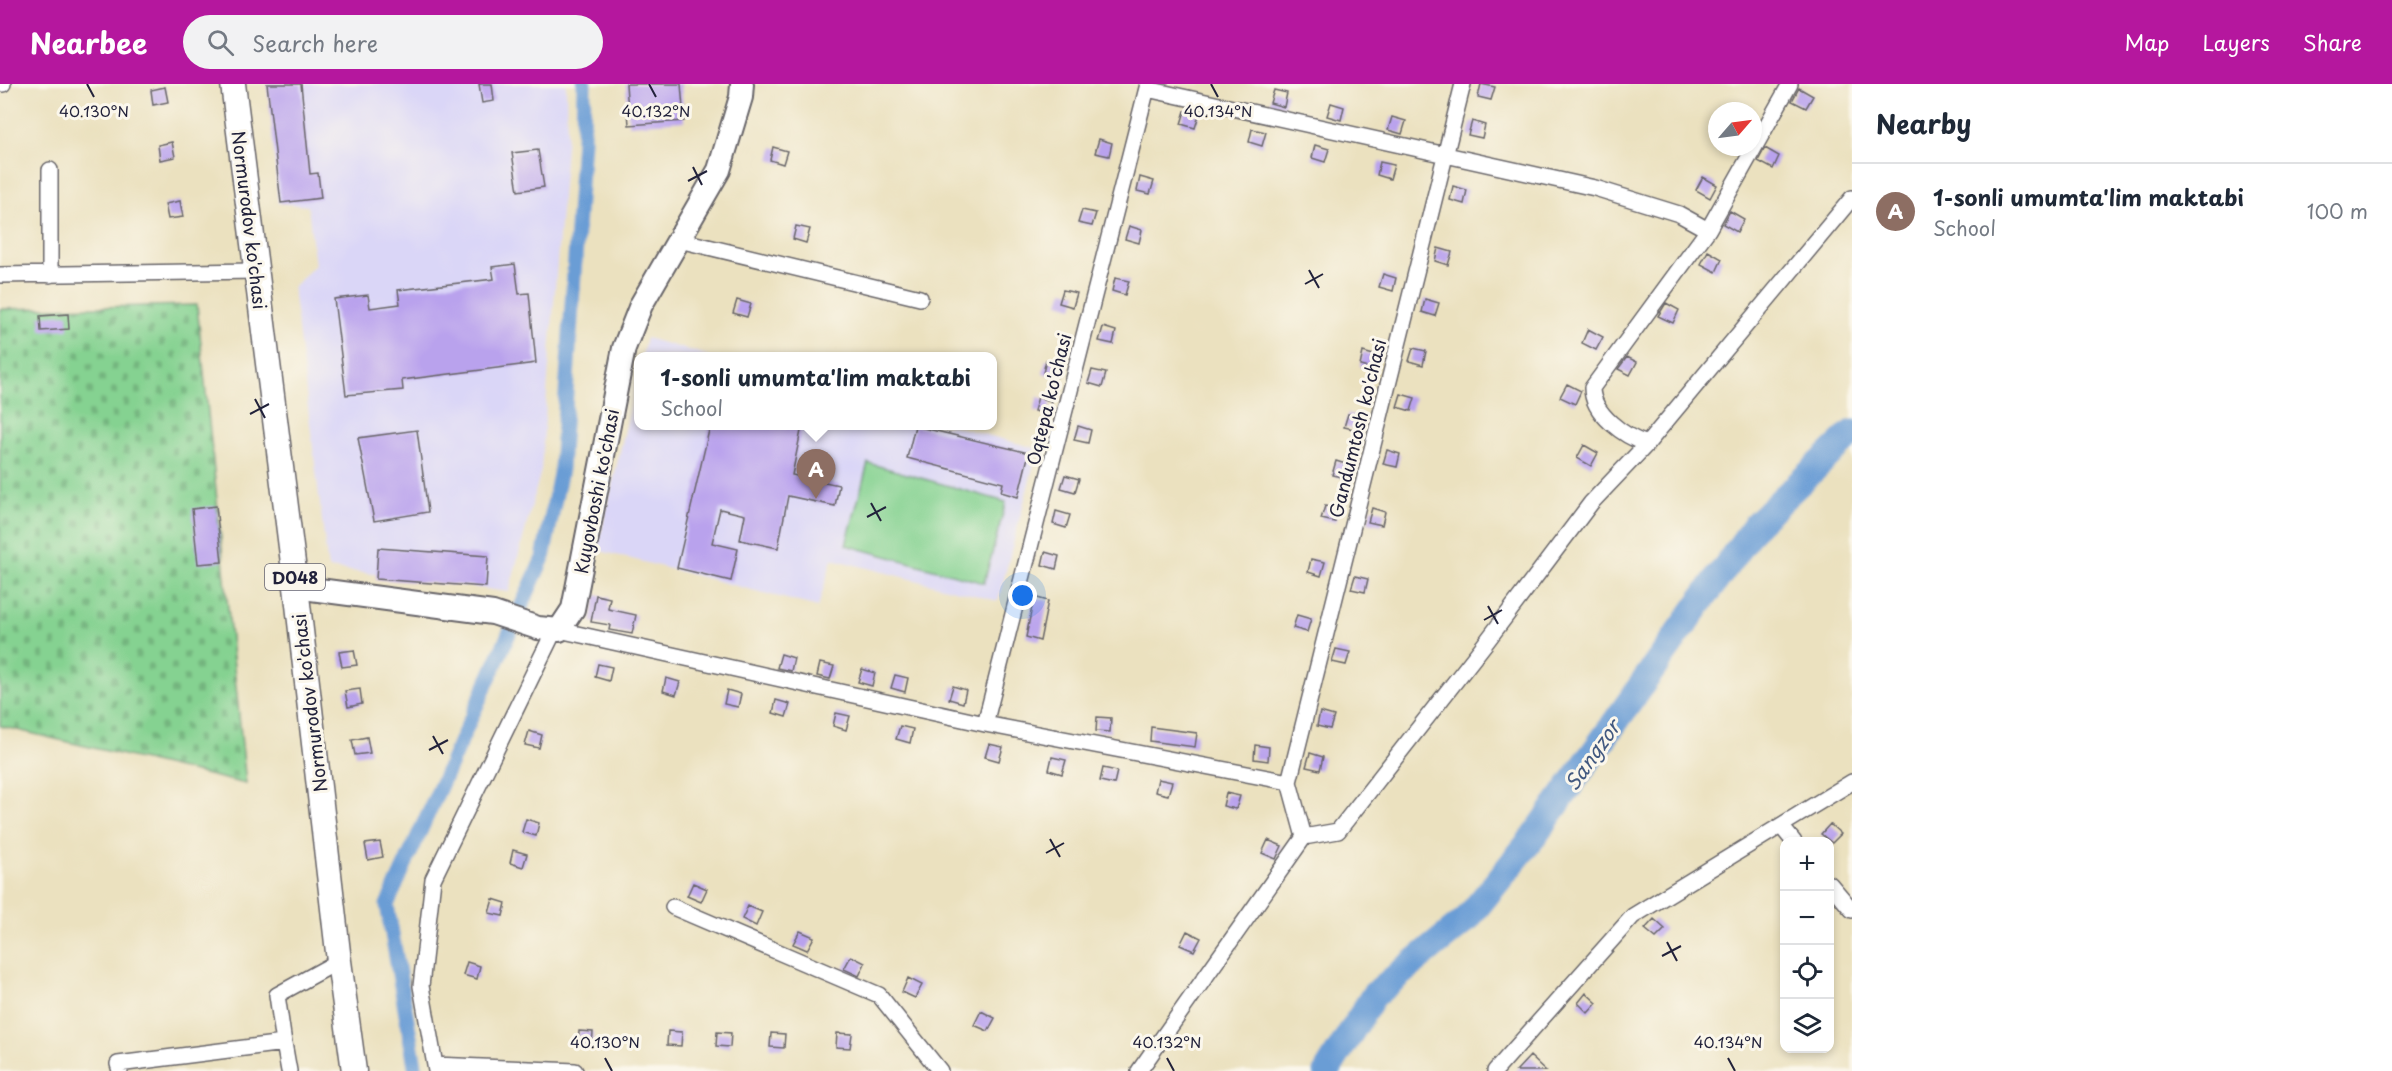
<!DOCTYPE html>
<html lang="en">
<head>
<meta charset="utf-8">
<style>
	:root { --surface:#fff; --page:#f2f2f3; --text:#1f2937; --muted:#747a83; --line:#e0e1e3; --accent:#b5179e }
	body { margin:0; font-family:"Playpen Sans",sans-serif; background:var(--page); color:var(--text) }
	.controls { position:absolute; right:18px; bottom:18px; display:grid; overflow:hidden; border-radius:12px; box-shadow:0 3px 9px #0003 }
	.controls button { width:54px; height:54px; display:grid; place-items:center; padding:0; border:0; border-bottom:2px solid var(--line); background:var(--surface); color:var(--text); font:30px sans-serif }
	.compass { position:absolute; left:1708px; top:18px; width:54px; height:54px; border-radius:50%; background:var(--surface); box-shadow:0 3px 9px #0003; rotate:62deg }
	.you { position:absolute; left:1023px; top:512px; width:21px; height:21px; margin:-15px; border:4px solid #fff; border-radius:50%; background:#1a73e8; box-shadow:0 0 0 9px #1a73e833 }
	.badge { display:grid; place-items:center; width:39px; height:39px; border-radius:50%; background:var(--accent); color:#fff; font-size:20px; font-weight:700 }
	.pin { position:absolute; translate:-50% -50px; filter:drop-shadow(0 2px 3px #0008) }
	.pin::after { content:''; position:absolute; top:32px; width:21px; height:18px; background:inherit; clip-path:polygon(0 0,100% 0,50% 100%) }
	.popup { position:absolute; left:634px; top:268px; width:363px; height:78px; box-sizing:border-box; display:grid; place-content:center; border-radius:12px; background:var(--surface); filter:drop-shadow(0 2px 4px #0005); font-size:20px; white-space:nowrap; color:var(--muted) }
	.popup b { font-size:22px; color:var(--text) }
	.popup::after { content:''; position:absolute; left:50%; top:100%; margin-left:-12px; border:12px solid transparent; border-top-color:var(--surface) }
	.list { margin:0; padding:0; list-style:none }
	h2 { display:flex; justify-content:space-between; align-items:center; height:78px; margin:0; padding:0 24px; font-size:26px }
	h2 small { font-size:20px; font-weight:400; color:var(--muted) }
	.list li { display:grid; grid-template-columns:39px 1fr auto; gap:18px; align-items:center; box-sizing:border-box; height:96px; padding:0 24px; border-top:2px solid var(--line) }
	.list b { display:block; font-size:22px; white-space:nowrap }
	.list p { margin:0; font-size:20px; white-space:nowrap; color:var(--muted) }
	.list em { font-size:20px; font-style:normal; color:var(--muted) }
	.icon { flex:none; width:33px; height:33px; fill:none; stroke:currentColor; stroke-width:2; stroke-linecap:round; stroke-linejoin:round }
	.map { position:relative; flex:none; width:1852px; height:987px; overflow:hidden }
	header { display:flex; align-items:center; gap:36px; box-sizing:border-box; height:84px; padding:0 30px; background:var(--accent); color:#fff }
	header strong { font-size:28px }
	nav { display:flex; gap:33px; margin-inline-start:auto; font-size:21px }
	.search { width:420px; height:54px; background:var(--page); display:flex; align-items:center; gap:15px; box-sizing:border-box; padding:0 21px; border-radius:33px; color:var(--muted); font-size:22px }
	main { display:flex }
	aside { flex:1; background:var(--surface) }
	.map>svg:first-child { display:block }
	.built { fill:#dad6f7 }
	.green { fill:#85d291; stroke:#547a66; stroke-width:1.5 }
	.cemetery { fill:url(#cemetery-stones); stroke:#547a66; stroke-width:1.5 }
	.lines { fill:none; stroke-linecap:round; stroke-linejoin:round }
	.canal { stroke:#6a9dd5; stroke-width:15 }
	.river { stroke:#6a9dd5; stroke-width:27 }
	.building { fill:#b9a2ed }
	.minor-casing { stroke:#686569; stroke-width:18 }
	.secondary-casing { stroke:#686569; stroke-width:26 }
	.primary-casing { stroke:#686569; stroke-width:27 }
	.minor { stroke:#fff; stroke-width:15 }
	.secondary { stroke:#fff; stroke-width:22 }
	.primary { stroke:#fff; stroke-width:24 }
	.ticks { fill:none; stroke:#22223b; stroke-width:2 }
	.labels { text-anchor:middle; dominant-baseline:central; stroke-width:6; stroke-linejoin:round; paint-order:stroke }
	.shield { fill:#fbf7ec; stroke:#636270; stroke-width:1.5 }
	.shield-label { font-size:16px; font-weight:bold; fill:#22223b }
	.street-label { font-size:18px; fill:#22223b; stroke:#fbf7ec }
	.water-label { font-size:20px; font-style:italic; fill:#425980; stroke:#fbf7ec }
	.ticks-label { font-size:15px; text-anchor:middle; fill:#22223b; stroke:#fbf7ec; stroke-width:6; stroke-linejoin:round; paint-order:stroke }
</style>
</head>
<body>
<header>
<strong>Nearbee</strong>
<div class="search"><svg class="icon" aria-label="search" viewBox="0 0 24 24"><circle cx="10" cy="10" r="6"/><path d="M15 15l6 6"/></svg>Search here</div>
<nav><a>Map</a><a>Layers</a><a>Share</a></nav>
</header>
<main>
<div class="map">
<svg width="1852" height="987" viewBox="0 0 1852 987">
	<defs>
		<pattern id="cemetery-stones" width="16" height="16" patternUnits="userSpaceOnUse" patternTransform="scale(1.5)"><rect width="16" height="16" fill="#85d291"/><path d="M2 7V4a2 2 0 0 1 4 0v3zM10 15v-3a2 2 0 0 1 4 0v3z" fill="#73b47e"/></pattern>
	</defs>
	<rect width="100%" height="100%" fill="#fbf7ec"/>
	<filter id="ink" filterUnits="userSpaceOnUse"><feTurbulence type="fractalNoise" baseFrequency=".0167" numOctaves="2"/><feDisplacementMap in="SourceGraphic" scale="12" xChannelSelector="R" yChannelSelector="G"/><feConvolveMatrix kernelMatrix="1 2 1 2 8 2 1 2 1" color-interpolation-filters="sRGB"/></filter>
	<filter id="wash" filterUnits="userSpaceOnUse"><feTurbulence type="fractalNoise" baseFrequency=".008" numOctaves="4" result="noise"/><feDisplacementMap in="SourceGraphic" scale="24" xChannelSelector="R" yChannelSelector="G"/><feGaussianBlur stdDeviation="1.35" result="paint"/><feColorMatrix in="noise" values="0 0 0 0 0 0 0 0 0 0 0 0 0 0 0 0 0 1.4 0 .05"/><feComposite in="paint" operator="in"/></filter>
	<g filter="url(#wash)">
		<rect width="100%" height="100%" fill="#ebe1bf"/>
		<path class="built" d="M268,0h298l1,49 -26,337 -32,122 -181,-24 -35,-280 22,-23 -7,-59 -30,-3z
			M646,254l64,18h-68z
			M639,286v56h315l84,23 -40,152 -166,-42 -14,48 -221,-57z"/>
		<path class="green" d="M868,379l138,39 -22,81 -138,-38z"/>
		<path class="cemetery" d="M197,221l49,479 -246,-58v-417z"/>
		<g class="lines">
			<path class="canal" d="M416,987l-29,-166 156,-347 18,-89 22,-329 1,-56"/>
			<path class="river" d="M1327,987l47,-76 93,-76 68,-84 221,-311 96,-91"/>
		</g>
		<g id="blocks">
			<path class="building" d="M267,0h34l9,90 8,-1 3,25 -40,5z
				M479,0h13l2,17 -12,2z
				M626,0h55l3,37 -55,4z
				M1481,0l14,3 -4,13 -13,-3z
				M165,3l3,15 -15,3 -2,-15z
				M1799,4l14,8 -7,12 -14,-7z
				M1274,6l13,3 -3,14 -14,-4z
				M1331,19l13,4 -3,13 -14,-4z
				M1185,27l14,4 -4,13 -14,-4z
				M1392,33l14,4 -4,13 -14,-4z
				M1472,37l13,4 -3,13 -14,-3z
				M1252,45l14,3 -4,14 -13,-4z
				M1099,55l13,4 -3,13 -14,-3z
				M172,58l3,15 -15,3 -2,-15z
				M1315,61l14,4 -4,13 -13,-4z
				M773,63l14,4 -4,13 -13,-4z
				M1765,64l14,8 -6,13 -15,-8z
				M538,66l6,37 -26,4 -6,-38z
				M1380,78l14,3 -4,14 -13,-4z
				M1140,93l14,4 -4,13 -13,-3z
				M1703,93l14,8 -7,13 -14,-8z
				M1453,102l14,4 -3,14 -14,-4z
				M180,117l3,16 -15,2 -3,-15z
				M1082,126l14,3 -4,13 -14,-3z
				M1730,127l14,8 -7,13 -14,-8z
				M796,142l14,3 -4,14 -13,-4z
				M1129,142l13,4 -3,13 -14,-4z
				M1438,164l14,4 -4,13 -13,-4z
				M1708,167l14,8 -6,13 -15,-8z
				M515,180l4,30 10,-1 7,70 -134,17 1,10 -57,5 -12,-96 34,-4 2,13 30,-4 -2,-14 96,-11 -2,-12z
				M1383,190l13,4 -3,13 -14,-4z
				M1115,194l14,3 -4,14 -13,-4z
				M1063,206l14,3 -4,14 -14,-4z
				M1425,215l14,4 -4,13 -13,-4z
				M737,216l14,4 -4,13 -14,-4z
				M1666,219l13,7 -6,13 -15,-7z
				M68,230l1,15 -28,2 -1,-15z
				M1103,243l13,4 -3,13 -14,-3z
				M1588,245l15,8 -7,13 -14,-7z
				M1413,264l13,3 -3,14 -14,-4z
				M1363,268l14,4 -4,13 -13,-3z
				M1627,273l10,5 -7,13 -12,-6z
				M1046,276l14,4 -3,13 -14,-4z
				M1092,286l14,3 -4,14 -14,-4z
				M1567,300l14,7 -6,13 -15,-7z
				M1401,310l14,4 -4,13 -14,-4z
				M1038,313l13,4 -3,13 -14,-3z
				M1348,330l14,3 -4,13 -14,-3z
				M710,342h92l-10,49 47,10 -4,21 -47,-10 -10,52 -38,-8 5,-25 -25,-6 -8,34 26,6 -7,32 -54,-13z
				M915,342l114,27 -11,44 -17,-5 2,-9 -96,-25z
				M1078,342l13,4 -3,13 -14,-3z
				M417,346l11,82 -54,9 -16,-83z
				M1584,361l14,8 -7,13 -14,-8z
				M1387,366l13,4 -3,13 -14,-3z
				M1336,377l13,4 -3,13 -14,-3z
				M1065,391l14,4 -4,13 -14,-4z
				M216,422l6,56 -24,2 -6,-55z
				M1325,422l13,3 -3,13 -14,-3z
				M1372,424l13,4 -3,13 -14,-3z
				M1056,427l14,4 -4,13 -13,-4z
				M378,464l110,8 -2,31 -110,-8z
				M1045,468l14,4 -3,13 -14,-4z
				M1311,475l14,3 -4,14 -13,-4z
				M1355,492l13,3 -3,13 -14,-3z
				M596,511l14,3 -2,11 28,6 -4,19 -23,-4 1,-5 -19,-3z
				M1034,513l14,4 -8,40 -14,-4z
				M1297,531l14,4 -4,13 -14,-4z
				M1336,565l14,3 -4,13 -14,-3z
				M354,566l3,15 -15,2 -3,-15z
				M781,570l13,4 -3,13 -14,-3z
				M820,579l14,3 -4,13 -13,-3z
				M598,580l14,3 -3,14 -14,-4z
				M862,585l13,4 -3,13 -14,-4z
				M895,591l13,3 -3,14 -14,-4z
				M666,594l14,4 -4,13 -13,-4z
				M953,602l13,4 -3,13 -14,-4z
				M360,605l2,15 -14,3 -3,-16z
				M727,606l14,4 -3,13 -14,-3z
				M776,616l14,4 -4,13 -13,-4z
				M1320,628l14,4 -4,13 -13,-3z
				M836,629l14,3 -4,14 -13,-4z
				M1097,633l14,1 -1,14 -14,-1z
				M900,642l13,3 -3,14 -14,-4z
				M1151,643l46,6 -2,14 -45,-6z
				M529,647l13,4 -3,13 -14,-3z
				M367,653l3,16 -15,2 -3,-15z
				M989,660l14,3 -4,14 -14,-4z
				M1255,661l14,2 -1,14 -14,-2z
				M1310,669l13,4 -3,13 -14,-3z
				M1052,673l14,3 -4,14 -13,-4z
				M1103,684l14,3 -3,13 -14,-3z
				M1158,695l14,3 -4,13 -13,-3z
				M1226,709l14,3 -4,13 -13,-3z
				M526,735l13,4 -3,13 -14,-4z
				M1830,740l11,10 -9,9 -11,-9z
				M1268,756l14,6 -6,13 -14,-6z
				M380,758l3,15 -15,3 -3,-16z
				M513,766l14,4 -4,13 -13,-4z
				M693,799l14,6 -6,13 -14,-6z
				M493,815l13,4 -3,13 -14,-3z
				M748,822l14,6 -6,14 -14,-7z
				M1654,835l11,10 -9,9 -11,-9z
				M800,847l14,6 -7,13 -14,-6z
				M1187,847l14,7 -7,13 -14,-6z
				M851,872l14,7 -6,13 -15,-7z
				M467,878l13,4 -3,13 -14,-4z
				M908,894l14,7 -7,13 -13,-6z
				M1586,909l11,10 -9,10 -10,-10z
				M981,927l14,7 -7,13 -14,-6z
				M579,947l14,1 -1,14 -14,-1z
				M668,947l14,1 -1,14 -14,-1z
				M717,948l14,1 -1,14 -14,-1z
				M771,949l14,1 -1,14 -14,-1z
				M837,949l15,1 -2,14 -14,-1z
				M1530,972l16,15h-30z"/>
		</g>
	</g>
	<g filter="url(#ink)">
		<use href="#blocks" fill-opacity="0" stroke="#686569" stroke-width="1.5"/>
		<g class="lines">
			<g class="minor-casing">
				<path id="minor" d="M0,0h3
					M1147,5l448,99 84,26 29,16 82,-146
					M679,156l241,58
					M0,191l256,-4
					M50,191v-105
					M1647,360c-22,-7 -55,-30 -55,-56l116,-158
					M559,546l426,94 304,58
					M985,640l163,-640
					M1781,742l13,16
					M1304,753l34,-6 149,-190 104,-138 56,-59 205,-246
					M1830,800l22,26
					M673,823l206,88 61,76
					M284,959l5,28
					M435,981l140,6
					M120,987l-2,-7 166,-21 -7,-48 62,-34
					M436,987l-15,-85 12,-107 122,-250
					M1139,987l165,-234 -15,-55 174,-698
					M1495,987l138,-155 219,-134"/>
			</g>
			<g class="secondary-casing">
				<path id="secondary" d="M296,503l197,26 45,15 21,2 14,-21 51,-261 17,-43 78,-135 22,-73 1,-13"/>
			</g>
			<g class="primary-casing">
				<path id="primary" d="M233,0l63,503 43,374 15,110"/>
			</g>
			<use href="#minor" class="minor"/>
			<use href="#secondary" class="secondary"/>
			<use href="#primary" class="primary"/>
		</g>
	</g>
	<path class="ticks" d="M87,0l7,13M649,0l7,13M1211,0l7,13M693,83l9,18M688,97l19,-10M1309,186l10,18M1305,200l18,-10M255,315l10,19M250,330l19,-10M871,419l10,18M867,433l19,-10M1488,522l10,18M1484,536l18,-10M433,652l10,18M429,666l19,-10M1050,755l10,18M1046,769l18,-10M1667,858l10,19M1662,872l19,-10M605,974l7,13M1167,974l7,13M1728,974l7,13"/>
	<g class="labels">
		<rect class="shield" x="265" y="480" width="60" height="26" rx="4.5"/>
		<g class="shield-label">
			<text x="295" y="493">D048</text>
		</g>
		<g class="street-label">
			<text transform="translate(250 136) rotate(83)">Normurodov ko'chasi</text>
			<text transform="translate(1048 315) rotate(-76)">Oqtepa ko'chasi</text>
			<text transform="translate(1357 344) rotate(-76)">Gandumtosh ko'chasi</text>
			<text transform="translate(596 407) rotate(-79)">Kuyovboshi ko'chasi</text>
			<text transform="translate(309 619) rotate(-97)">Normurodov ko'chasi</text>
		</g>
		<g class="water-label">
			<text transform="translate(1592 671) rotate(-55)">Sangzor</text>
		</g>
	</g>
	<g class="ticks-label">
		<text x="94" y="33">40.130°N</text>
		<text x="656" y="33">40.132°N</text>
		<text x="1218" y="33">40.134°N</text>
		<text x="605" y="964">40.130°N</text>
		<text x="1167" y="964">40.132°N</text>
		<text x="1728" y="964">40.134°N</text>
	</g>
</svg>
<div class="controls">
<button>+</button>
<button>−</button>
<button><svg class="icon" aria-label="locate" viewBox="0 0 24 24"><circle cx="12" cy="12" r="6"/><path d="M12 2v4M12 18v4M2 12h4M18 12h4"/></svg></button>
<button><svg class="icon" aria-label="layers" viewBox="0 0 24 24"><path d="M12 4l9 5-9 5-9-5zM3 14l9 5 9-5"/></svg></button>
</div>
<svg class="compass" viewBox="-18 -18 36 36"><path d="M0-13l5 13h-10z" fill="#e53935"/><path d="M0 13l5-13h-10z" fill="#747a83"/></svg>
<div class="you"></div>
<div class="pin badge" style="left:816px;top:415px;background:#8d6e63">A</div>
<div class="popup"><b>1-sonli umumta'lim maktabi</b>School</div>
</div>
<aside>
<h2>Nearby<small></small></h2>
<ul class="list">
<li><span class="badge" style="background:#8d6e63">A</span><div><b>1-sonli umumta'lim maktabi</b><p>School</p></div><em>100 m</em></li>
</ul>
</aside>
</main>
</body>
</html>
